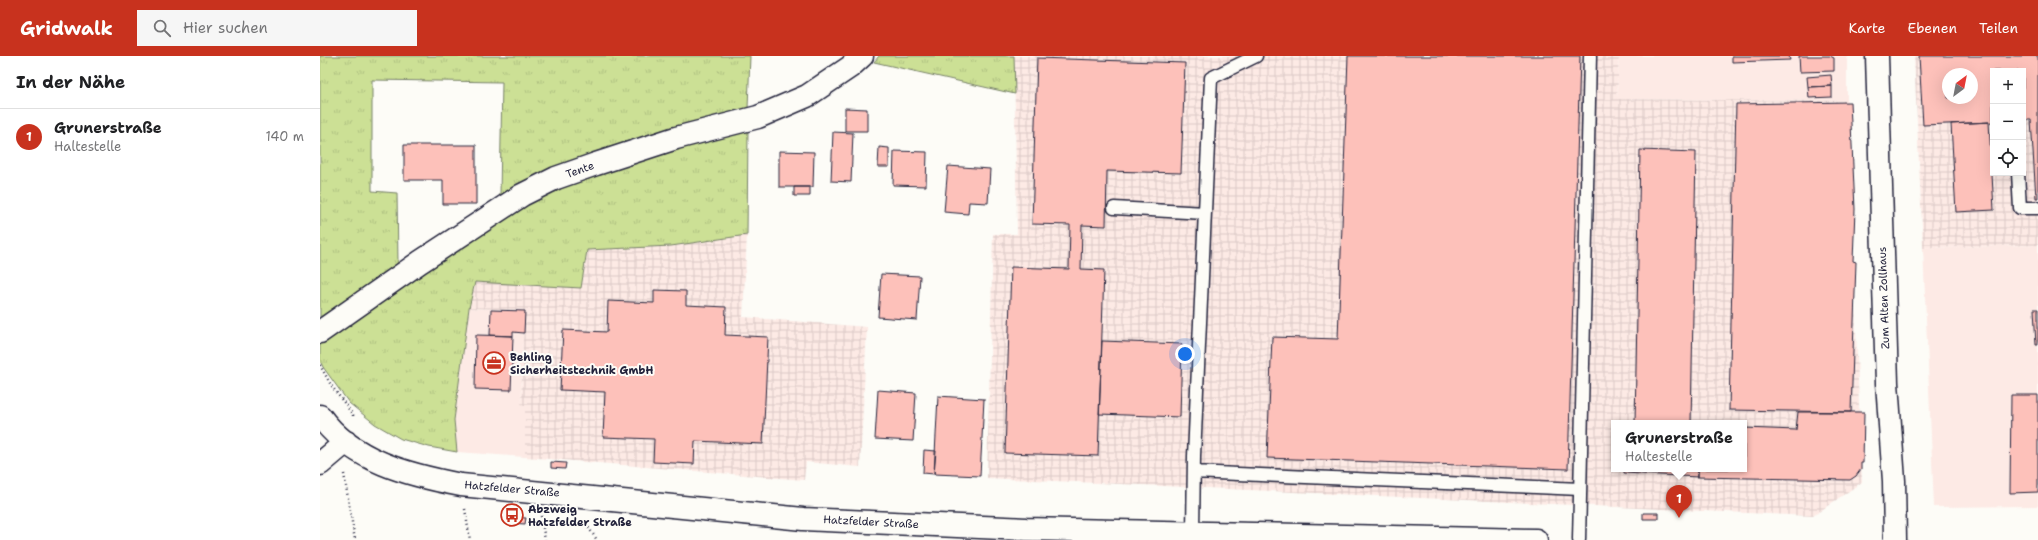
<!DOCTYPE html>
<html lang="de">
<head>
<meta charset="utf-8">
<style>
	:root { --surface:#fff; --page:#f6f6f6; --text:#202124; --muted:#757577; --line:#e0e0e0; --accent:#c8321e }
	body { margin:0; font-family:"Shantell Sans",sans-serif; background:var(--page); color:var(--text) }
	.controls { position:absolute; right:12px; top:12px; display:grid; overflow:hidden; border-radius:0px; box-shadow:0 4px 16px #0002 }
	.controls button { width:36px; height:36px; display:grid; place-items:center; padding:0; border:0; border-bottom:1px solid var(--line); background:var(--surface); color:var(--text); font:20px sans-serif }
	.compass { position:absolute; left:1622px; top:12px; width:36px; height:36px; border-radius:50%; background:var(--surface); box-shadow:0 4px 16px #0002; rotate:32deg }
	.you { position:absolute; left:865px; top:298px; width:14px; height:14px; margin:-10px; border:3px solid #fff; border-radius:50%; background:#1a73e8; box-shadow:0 0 0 6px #1a73e833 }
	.badge { display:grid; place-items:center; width:26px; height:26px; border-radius:50%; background:var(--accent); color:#fff; font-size:13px; font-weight:700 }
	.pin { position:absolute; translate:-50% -33px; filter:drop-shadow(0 1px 2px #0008) }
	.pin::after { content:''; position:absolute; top:21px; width:14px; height:12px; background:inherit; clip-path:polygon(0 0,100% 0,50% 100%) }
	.popup { position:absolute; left:1291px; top:364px; width:136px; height:52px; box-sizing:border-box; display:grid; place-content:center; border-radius:0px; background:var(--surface); filter:drop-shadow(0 1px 3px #0005); font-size:13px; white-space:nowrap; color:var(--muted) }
	.popup b { font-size:15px; color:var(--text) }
	.popup::after { content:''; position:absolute; left:50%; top:100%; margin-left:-8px; border:8px solid transparent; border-top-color:var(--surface) }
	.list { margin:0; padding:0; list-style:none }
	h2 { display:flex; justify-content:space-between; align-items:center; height:52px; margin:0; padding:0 16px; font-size:17px }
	h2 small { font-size:13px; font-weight:400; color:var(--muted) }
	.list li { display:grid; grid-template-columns:26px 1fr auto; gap:12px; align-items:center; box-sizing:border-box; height:56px; padding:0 16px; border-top:1px solid var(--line) }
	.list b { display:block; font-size:15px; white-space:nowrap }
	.list p { margin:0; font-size:13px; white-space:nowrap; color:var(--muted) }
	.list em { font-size:13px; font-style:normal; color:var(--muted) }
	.icon { flex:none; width:22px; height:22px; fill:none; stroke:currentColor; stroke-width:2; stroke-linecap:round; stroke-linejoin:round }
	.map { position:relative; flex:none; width:1718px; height:484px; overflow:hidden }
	header { display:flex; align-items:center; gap:24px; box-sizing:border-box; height:56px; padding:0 20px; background:var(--accent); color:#fff }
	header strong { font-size:19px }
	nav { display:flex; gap:22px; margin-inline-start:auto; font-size:14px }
	.search { width:280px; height:36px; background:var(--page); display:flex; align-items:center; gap:10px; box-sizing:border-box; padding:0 14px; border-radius:0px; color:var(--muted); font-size:15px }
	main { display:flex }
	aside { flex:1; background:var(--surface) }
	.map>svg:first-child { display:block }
	.built { fill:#fdeae5 }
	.industrial { fill:url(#industrial-grid); fill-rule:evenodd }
	.grass { fill:url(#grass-tufts); stroke:#778168 }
	.building { fill:#fdc1ba; stroke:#22223b; fill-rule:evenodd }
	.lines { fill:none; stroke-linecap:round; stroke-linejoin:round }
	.lane-casing { stroke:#22223b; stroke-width:15 }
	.street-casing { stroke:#22223b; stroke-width:25 }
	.secondary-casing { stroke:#22223b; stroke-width:25 }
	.path { stroke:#22223b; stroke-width:2.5; stroke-dasharray:1 3; stroke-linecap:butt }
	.lane { stroke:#fdfcf7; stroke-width:12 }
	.street { stroke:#fdfcf7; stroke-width:22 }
	.secondary { stroke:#fdfcf7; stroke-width:22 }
	.labels { text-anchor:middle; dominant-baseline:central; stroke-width:4; stroke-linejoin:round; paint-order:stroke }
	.street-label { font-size:11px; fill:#22223b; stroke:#fdfcf7 }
	.poi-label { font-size:11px; font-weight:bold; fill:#22223b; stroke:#fdfcf7; text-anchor:start }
</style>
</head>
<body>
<header>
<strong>Gridwalk</strong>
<div class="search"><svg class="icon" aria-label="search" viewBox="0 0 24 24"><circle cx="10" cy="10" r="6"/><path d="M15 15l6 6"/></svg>Hier suchen</div>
<nav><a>Karte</a><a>Ebenen</a><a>Teilen</a></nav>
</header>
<main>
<aside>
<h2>In der Nähe<small></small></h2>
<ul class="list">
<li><span class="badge">1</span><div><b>Grunerstraße</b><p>Haltestelle</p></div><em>140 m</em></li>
</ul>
</aside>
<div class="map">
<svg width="1718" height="484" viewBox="0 0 1718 484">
	<defs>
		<pattern id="industrial-grid" width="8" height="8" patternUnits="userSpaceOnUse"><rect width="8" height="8" fill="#fdeae5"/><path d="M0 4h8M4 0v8" fill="none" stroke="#d9c8c5"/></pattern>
		<pattern id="grass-tufts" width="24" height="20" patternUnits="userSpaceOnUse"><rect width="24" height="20" fill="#cce095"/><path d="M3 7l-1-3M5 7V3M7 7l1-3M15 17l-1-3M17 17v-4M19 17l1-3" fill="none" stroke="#afc081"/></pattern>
	</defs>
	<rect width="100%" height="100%" fill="#fdfcf7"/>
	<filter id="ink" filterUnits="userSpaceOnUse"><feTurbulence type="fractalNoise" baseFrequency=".025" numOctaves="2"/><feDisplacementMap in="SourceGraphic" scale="8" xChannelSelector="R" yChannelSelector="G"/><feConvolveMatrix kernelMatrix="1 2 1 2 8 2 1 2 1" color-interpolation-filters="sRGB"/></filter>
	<g filter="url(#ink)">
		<path class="built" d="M1299,0h228v45l-230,-2z
			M1718,189v261l-104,1 -11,-259z
			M149,252l55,2 -3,94h4v53l-68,-5 -3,-32z"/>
		<path class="industrial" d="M694,0h605l-2,43 230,2 15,381 -49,34 -826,-38 6,-244h24zM1294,367h130v46h-130z
			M1594,0h124v189l-115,3zM1673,15h30v102h-30zM1628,18h24v24h-24z
			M427,179l-4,82 124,10 -7,140 -54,-5 -2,18 -279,-23v-52l-4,-1 3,-94 -55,-2 6,-27 106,7 6,-38 84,-4z"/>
		<path class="grass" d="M0,0h430l-2,52 -110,33 -115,41 -23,13 2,-113 -130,-2v111l25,2 1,71 -78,53z
			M559,0h135l1,38 -141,-32z
			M428,74l-1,105 -76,11 -84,4 -6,38 -106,-6 -6,26 -15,112 3,32 -28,-5 -28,-8 -26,-15 -26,-21 -26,-36 -3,-6v-20l216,-144 81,-31z"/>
		<path class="building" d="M1028,0h232l-12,413 -301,-11 5,-121 66,2z
			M1412,0h57l1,4 -58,2z
			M1479,0h31l4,2v13l-34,1z
			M1599,0h119v142h-2l-5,-78h-8v-49h-30v51l-70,3zM1628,18h24v24h-24z
			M717,2l148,5 -4,110 -74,-2 -1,55 -24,-1 -1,44 23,1 -6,186 -93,-3 6,-186 58,2 1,-44 -38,-1z
			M1511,19l1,11 -24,1 -1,-10z
			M1512,30v11l-23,1 -1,-11z
			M1530,46l5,107 -2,52 3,1 -5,150 -122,-2 7,-306z
			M525,52l22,1v22h-22z
			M1669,66l5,88 -38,2 -5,-88z
			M513,76l20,1 -2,49 -20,-1z
			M84,89h72v59h-33v-24h-39z
			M559,91l10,1v19h-11z
			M1320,94l56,2 -5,271h-56z
			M459,95l35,1 -1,35h-34z
			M574,95l33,1 -1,34 -33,-1z
			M628,110l42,3 -2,34 -19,-1 -1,12 -24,-2z
			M474,131h16v9h-16z
			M561,218l39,2 -3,44 -39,-3z
			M334,234l32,1v14l40,2 -1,28 43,2 -5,107 -68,-3 -1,23 -41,-2 1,-23 -51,-2 2,-45 -45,-2 3,-60 44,2 1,-31 46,2z
			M1714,253h4v36h-2z
			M171,254l34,1 -1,22 -11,-1v4l-23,-1z
			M156,279l37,1 -2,54 -36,-1z
			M782,285l80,3 -2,73 -81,-3z
			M558,334l38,3 -3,48 -38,-2z
			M1691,339h27v97l-28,1z
			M618,340l46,3 -4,77 -46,-2z
			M1478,356h66l-1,51h-2v6l-5,7 -6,4 -152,-3v-8h46v-41l52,2z
			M604,394l12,1 -2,23 -11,-1z
			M231,406l15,1 -1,6 -14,-1z
			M1304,413h74v8l-74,-4z
			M1323,457h15v6h-15z
			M191,461l15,1 -1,6 -14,-1z"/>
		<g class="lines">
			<g class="lane-casing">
				<path id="lane" d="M1698,117l2,35h18
					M794,152l91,5
					M874,416l386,17
					M873,477l1,-77 17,-378 45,-22
					M1259,484l11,-484"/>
			</g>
			<g class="street-casing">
				<path id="street" d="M0,276l100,-70 102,-67 34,-17 40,-14 80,-26 82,-21 49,-21 43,-29 12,-11"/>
			</g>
			<g class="secondary-casing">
				<path id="secondary" d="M1557,0l10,327 7,98 1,59
					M0,360c32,45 89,59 141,69l342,34 223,10 510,11
					M0,408l26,-22"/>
			</g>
			<path class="path" d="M0,309l11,20 22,30v2
				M24,418l11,66
				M145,453l5,31
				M221,460l4,24
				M264,465l13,19"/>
			<use href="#lane" class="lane"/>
			<use href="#street" class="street"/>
			<use href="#secondary" class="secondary"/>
		</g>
	</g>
	<defs>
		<g id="office-ring" transform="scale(1.15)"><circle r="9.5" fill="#fdfcf7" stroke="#c8321e" stroke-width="1.5"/><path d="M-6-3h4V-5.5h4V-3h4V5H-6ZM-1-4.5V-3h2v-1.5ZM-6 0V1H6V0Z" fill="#c8321e"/></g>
		<g id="bus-ring" transform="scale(1.15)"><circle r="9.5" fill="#fdfcf7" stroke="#c8321e" stroke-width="1.5"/><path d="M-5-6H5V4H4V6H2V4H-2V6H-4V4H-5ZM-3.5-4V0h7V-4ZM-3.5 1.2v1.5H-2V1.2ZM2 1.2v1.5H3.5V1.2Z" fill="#c8321e"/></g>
	</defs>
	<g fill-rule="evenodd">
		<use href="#office-ring" x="174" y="307"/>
		<use href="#bus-ring" x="192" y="459"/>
	</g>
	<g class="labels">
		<g class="street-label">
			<text transform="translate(260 114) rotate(-20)">Tente</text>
			<text transform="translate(1564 242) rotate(-92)">Zum Alten Zollhaus</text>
			<text transform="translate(192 433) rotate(5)">Hatzfelder Straße</text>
			<text transform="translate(551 466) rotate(3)">Hatzfelder Straße</text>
		</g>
		<g class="poi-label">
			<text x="190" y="301">Behling<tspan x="190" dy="13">Sicherheitstechnik GmbH</tspan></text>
			<text x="208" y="453">Abzweig<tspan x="208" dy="13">Hatzfelder Straße</tspan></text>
		</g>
	</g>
</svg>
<div class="controls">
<button>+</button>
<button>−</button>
<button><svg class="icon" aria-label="locate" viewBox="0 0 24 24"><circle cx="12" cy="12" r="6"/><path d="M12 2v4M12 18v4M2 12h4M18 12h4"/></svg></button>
</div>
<svg class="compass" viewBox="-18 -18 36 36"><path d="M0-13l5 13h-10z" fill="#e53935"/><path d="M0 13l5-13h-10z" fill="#757577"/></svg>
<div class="you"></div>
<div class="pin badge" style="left:1359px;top:462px">1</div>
<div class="popup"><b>Grunerstraße</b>Haltestelle</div>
</div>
</main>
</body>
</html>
